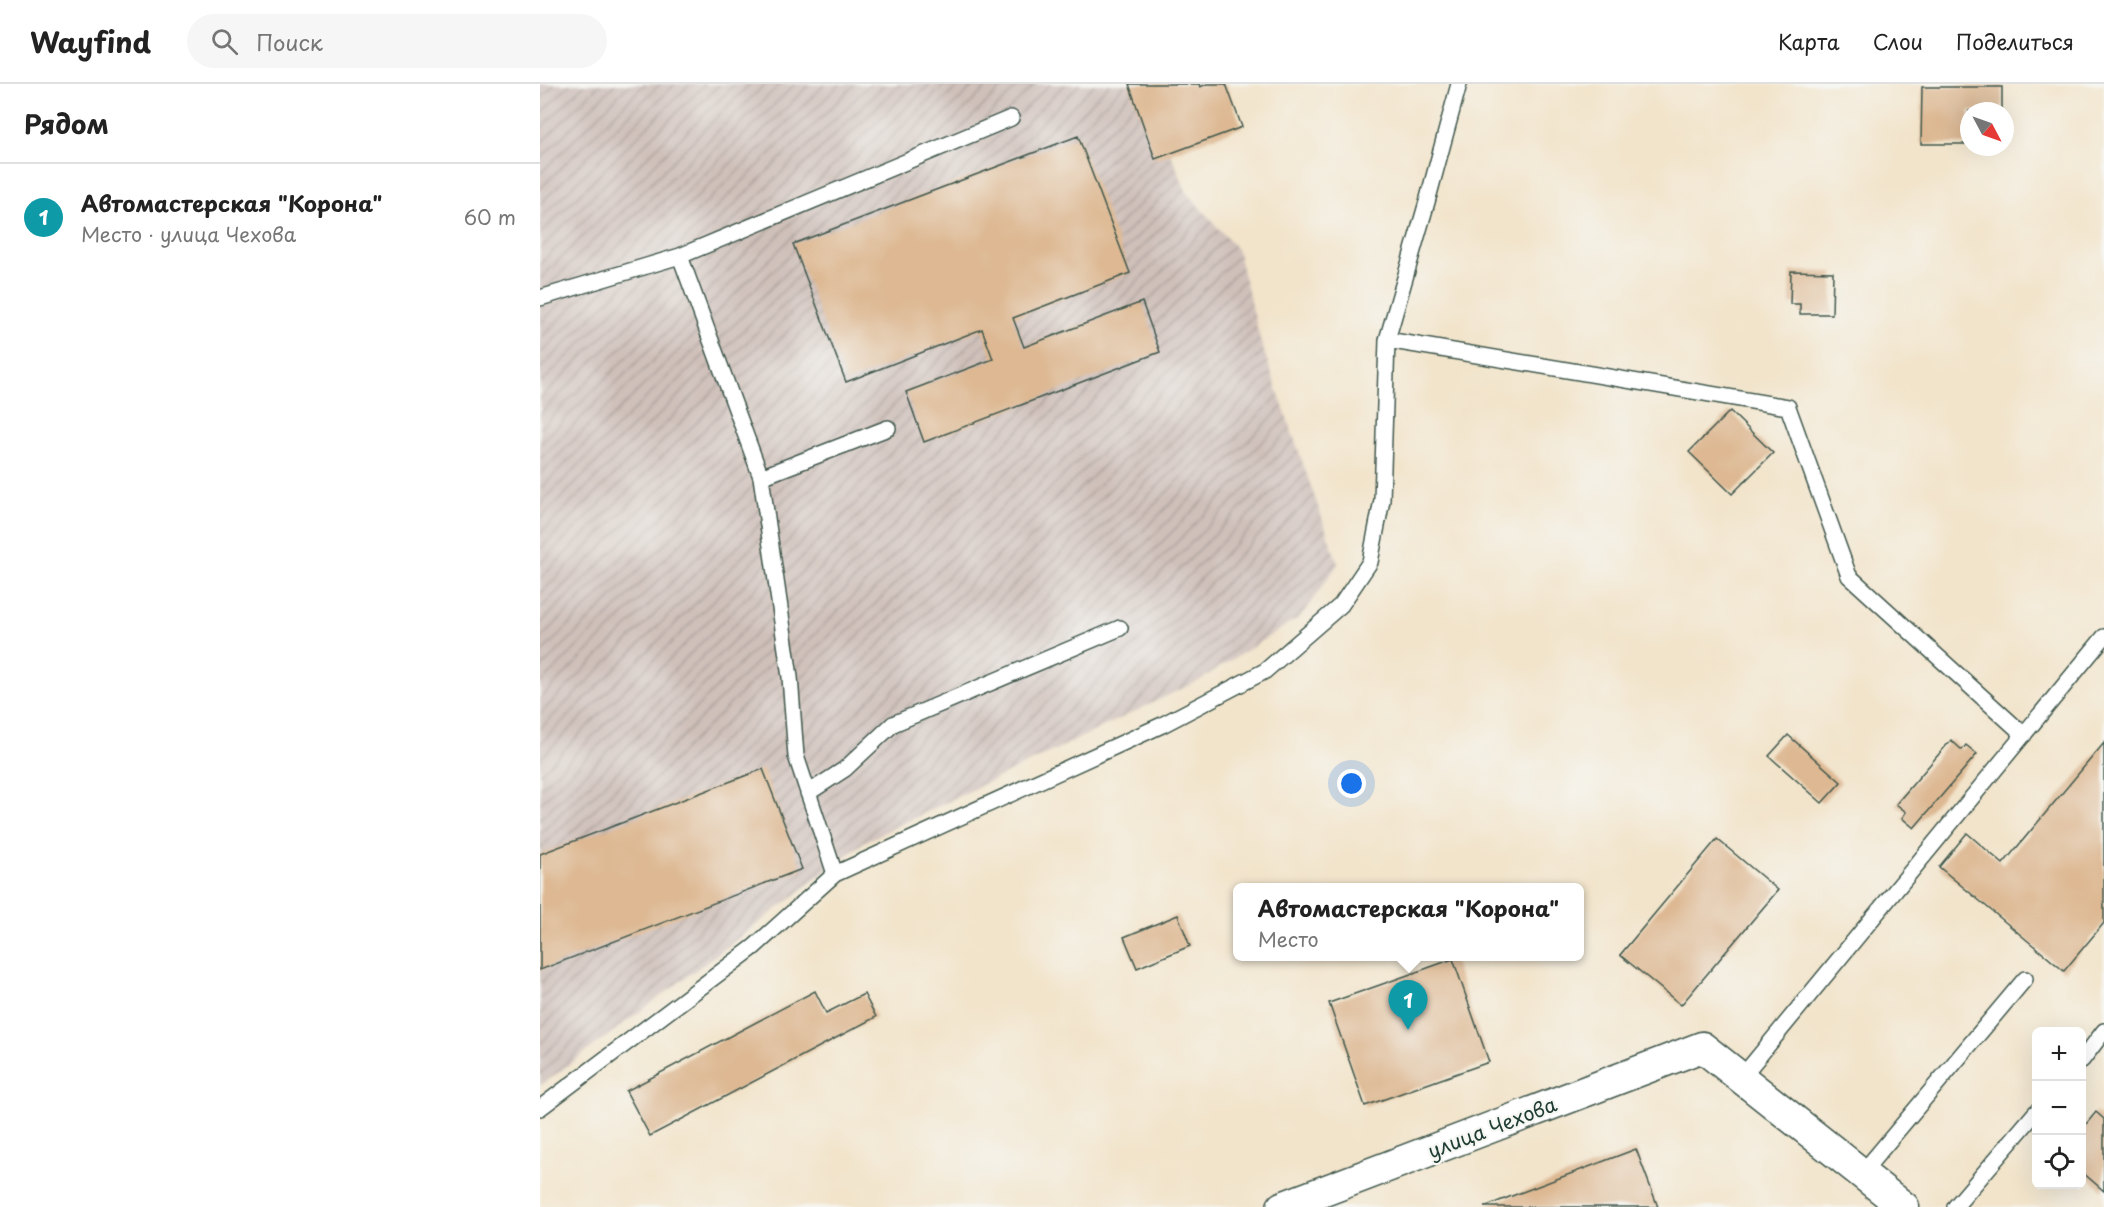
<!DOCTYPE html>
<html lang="ru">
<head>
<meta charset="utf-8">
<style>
	:root { --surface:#fff; --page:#f6f6f6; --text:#222; --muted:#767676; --line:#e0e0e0; --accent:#1f6fb2 }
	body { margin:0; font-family:"Playpen Sans",sans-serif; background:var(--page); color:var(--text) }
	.controls { position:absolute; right:18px; bottom:18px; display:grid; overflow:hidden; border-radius:9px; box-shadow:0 6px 24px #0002 }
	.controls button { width:54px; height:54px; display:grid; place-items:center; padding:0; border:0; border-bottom:2px solid var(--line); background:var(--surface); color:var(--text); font:30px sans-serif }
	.compass { position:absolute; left:1420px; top:18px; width:54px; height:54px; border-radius:50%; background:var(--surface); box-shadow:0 6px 24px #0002; rotate:131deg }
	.you { position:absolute; left:812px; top:700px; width:21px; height:21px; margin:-15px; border:4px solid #fff; border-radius:50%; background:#1a73e8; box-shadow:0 0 0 9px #1a73e833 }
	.badge { display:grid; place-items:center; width:39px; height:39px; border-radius:50%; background:var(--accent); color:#fff; font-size:20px; font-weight:700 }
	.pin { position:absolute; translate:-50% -50px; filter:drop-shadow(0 2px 3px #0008) }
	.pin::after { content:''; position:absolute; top:32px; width:21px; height:18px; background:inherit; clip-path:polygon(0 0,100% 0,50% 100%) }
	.popup { position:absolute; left:693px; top:799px; width:351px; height:78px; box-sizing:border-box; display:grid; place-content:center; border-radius:9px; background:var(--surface); filter:drop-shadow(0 2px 4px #0005); font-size:20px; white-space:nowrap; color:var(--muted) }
	.popup b { font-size:22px; color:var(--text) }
	.popup::after { content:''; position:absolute; left:50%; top:100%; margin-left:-12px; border:12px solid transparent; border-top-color:var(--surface) }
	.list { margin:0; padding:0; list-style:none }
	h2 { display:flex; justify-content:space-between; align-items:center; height:78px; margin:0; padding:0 24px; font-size:26px }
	h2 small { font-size:20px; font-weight:400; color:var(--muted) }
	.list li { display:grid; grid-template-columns:39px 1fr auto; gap:18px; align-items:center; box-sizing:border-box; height:108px; padding:0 24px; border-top:2px solid var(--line) }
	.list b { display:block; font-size:22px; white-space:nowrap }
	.list p { margin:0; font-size:20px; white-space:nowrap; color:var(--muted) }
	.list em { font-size:20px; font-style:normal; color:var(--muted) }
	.icon { flex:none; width:33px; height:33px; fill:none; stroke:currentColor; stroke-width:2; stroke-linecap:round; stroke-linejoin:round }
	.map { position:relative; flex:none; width:1564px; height:1123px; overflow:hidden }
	header { display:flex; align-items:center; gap:36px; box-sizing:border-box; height:84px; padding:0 30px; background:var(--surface); border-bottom:2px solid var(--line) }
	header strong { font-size:28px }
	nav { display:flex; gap:33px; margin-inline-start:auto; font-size:21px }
	.search { width:420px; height:54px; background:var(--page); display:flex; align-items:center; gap:15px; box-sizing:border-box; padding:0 21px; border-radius:33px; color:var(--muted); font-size:22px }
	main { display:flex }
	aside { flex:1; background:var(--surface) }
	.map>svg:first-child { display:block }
	.industrial { fill:url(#industrial-furrows) }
	.building { fill:#ddb892 }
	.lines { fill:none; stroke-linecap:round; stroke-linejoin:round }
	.service-casing { stroke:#3f564b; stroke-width:18 }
	.minor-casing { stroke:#3f564b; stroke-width:33 }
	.service { stroke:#fff; stroke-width:15 }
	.minor { stroke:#fff; stroke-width:30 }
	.labels { text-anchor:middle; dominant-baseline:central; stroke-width:4.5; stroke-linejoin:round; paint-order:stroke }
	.street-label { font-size:20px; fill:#1f3d34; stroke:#f6f6f2 }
</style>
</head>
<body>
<header>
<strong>Wayfind</strong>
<div class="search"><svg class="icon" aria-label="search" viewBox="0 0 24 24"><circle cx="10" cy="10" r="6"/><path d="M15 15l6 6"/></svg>Поиск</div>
<nav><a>Карта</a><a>Слои</a><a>Поделиться</a></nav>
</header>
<main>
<aside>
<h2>Рядом<small></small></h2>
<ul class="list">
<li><span class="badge" style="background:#0f9aa8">1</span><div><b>Автомастерская &quot;Корона&quot;</b><p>Место · улица Чехова</p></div><em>60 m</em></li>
</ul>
</aside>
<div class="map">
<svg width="1564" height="1123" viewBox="0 0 1564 1123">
	<defs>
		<pattern id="industrial-furrows" width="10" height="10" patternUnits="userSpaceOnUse" patternTransform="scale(1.5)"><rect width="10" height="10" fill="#cfc0ba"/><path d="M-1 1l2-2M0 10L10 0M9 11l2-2" fill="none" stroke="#a79d98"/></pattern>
	</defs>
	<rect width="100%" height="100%" fill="#f6f6f2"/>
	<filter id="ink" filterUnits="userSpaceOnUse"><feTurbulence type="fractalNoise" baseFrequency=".0167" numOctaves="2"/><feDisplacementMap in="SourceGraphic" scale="12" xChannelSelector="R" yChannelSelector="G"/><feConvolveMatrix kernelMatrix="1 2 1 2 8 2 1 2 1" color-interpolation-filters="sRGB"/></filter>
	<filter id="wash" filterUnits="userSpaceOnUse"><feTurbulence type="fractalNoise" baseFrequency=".008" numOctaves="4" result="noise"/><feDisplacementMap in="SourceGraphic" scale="24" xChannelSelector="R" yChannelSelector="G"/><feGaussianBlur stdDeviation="1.35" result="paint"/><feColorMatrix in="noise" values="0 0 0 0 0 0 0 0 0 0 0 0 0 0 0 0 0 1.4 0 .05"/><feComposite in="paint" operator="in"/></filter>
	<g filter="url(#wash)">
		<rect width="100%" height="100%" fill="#f2e4cb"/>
		<path class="industrial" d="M0,0h602l45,109 50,56 25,97 76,218 -37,52 -101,64 -336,162 -116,89 -208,155z"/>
		<g id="blocks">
			<path class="building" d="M589,0h70l1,3 7,-3h19l16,43 -87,32z
				M1382,3h80v24h-33v33h-48z
				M538,52l52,137 -117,45 11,29 118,-45 18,50 -236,90 -18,-50 87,-33 -11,-30 -136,53 -53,-138z
				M1251,187l42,1 -1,42h-32v-10h-10z
				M1190,327l43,42 -41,41 -43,-42z
				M1248,651l53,47 -19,21 -53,-47z
				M1411,656l11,10 4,-5 11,9 -63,74 -12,-10 4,-6 -10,-8z
				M1564,659v180l-40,48 -125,-104 28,-34 36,31z
				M223,685l39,100 -262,101v-116z
				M1177,755l61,51 -97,115 -61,-50z
				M638,831l12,31 -53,22 -13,-31z
				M913,875l36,103 -124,44 -36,-103z
				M275,907l11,22 38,-19 12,23 -226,119 -24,-45z
				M1556,1028l8,7v72l-22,-19v-43z
				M1096,1065l22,58h-174l33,-13z"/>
		</g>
	</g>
	<g filter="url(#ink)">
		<use href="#blocks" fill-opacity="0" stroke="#3f564b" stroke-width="1.5"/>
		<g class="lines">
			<g class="service-casing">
				<path id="service" d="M0,214l140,-42
					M847,256l401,67 61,169 175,159
					M221,393l127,-49
					M268,709l37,-24 48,-45 227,-96
					M295,790l-39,-118 -6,-79 -29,-200 -81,-221 331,-138
					M1542,976l22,-29
					M1201,994l363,-441
					M0,1024l214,-161 81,-73 327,-149 103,-54 76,-66 29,-43 12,-62 5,-160 40,-138 32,-118
					M1322,1089l163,-194
					M1415,1123l81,-95"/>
			</g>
			<g class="minor-casing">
				<path id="minor" d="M742,1123l420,-160 202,160"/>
			</g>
			<use href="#service" class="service"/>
			<use href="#minor" class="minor"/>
		</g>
	</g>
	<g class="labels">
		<g class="street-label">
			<text transform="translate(952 1043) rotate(-21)">улица Чехова</text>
		</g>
	</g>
</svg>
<div class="controls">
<button>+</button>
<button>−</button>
<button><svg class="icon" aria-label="locate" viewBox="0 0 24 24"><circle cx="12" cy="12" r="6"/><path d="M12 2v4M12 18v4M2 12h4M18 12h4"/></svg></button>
</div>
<svg class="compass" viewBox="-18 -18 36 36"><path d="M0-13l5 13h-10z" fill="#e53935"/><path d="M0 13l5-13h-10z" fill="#767676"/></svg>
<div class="you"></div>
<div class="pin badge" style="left:868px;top:946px;background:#0f9aa8">1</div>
<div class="popup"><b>Автомастерская &quot;Корона&quot;</b>Место</div>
</div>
</main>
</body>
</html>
